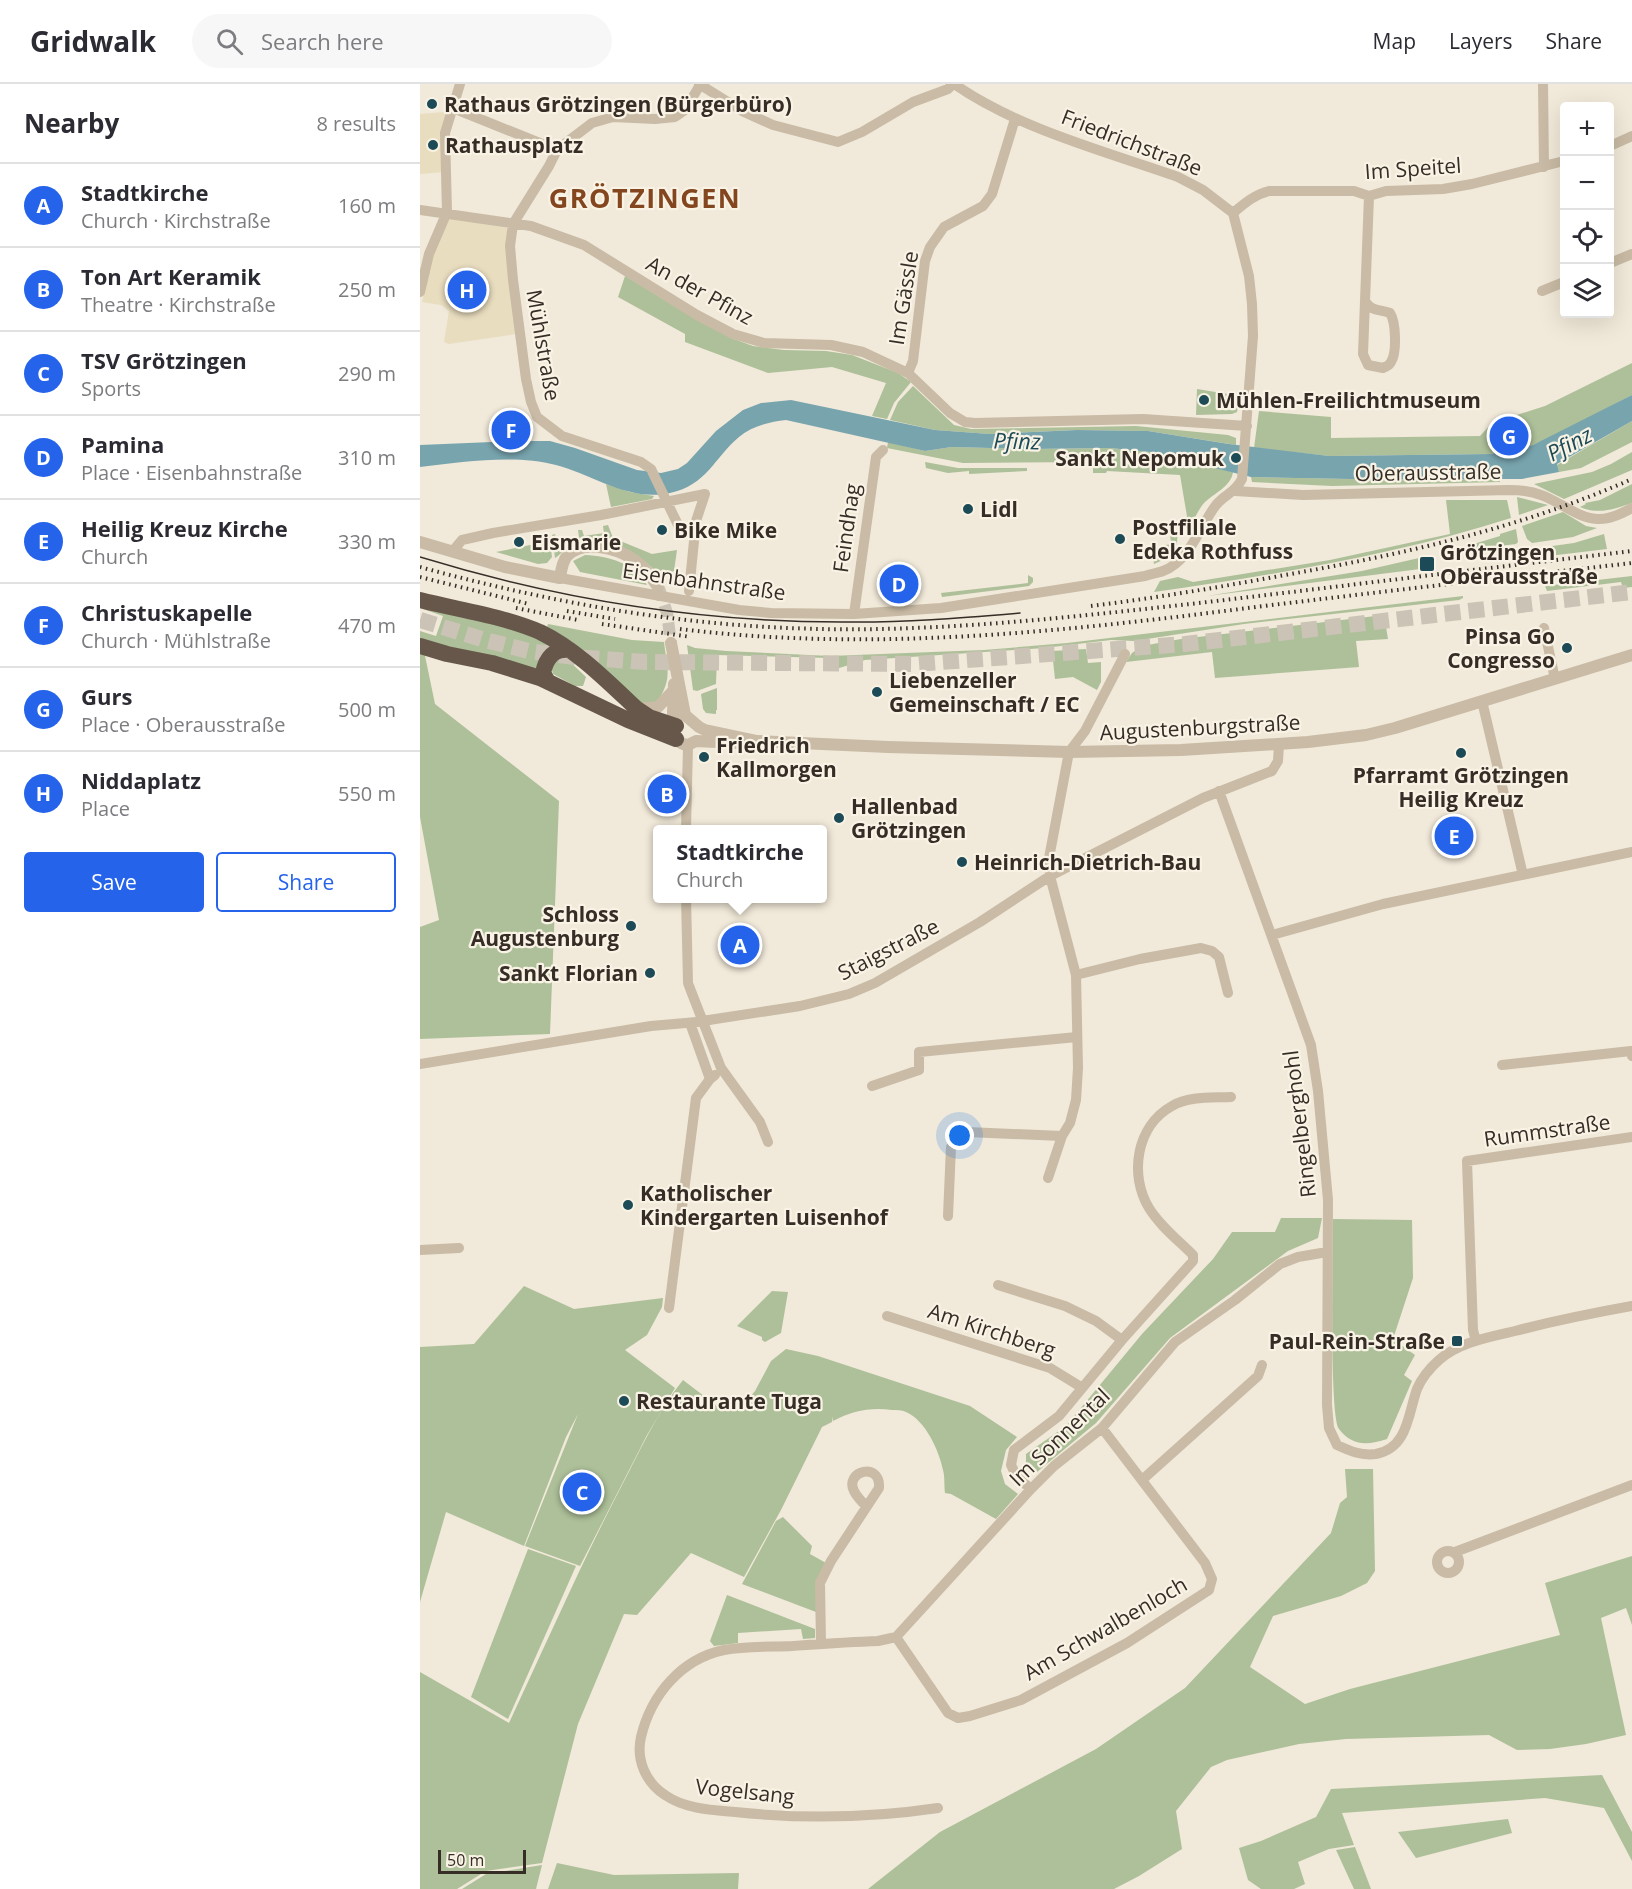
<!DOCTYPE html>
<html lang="en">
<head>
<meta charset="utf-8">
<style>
	:root { --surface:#fff; --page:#f7f7f7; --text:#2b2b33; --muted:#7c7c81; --line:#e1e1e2; --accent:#2563eb }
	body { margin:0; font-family:"Open Sans",sans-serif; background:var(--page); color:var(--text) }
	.controls { position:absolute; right:18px; top:18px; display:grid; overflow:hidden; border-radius:6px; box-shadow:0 6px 24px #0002 }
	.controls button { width:54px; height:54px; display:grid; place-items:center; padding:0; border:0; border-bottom:2px solid var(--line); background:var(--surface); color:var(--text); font:30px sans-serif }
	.scale { position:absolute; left:18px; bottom:15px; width:88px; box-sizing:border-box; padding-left:6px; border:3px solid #352d26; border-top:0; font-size:16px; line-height:21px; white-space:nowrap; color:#352d26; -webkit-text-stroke:4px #f9f3e5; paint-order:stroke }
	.you { position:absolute; left:540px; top:1052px; width:21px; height:21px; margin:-15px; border:4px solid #fff; border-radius:50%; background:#1a73e8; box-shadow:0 0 0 9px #1a73e833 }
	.badge { display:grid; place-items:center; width:39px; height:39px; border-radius:50%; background:var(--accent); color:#fff; font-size:20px; font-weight:700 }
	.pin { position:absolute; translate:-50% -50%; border:3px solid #fff; box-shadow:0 2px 6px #0006 }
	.popup { position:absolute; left:233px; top:741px; width:174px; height:78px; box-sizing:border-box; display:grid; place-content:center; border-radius:6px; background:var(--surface); filter:drop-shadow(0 2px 4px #0005); font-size:20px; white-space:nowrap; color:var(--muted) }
	.popup b { font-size:22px; color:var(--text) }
	.popup::after { content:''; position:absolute; left:50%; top:100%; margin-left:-12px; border:12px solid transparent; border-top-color:var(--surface) }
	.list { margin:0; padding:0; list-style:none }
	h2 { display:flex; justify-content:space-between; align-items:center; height:78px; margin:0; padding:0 24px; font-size:26px }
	h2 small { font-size:20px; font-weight:400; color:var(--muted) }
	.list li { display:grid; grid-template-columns:39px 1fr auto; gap:18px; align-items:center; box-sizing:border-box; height:84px; padding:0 24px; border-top:2px solid var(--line) }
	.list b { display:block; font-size:22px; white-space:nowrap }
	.list p { margin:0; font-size:20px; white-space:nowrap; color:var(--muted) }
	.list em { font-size:20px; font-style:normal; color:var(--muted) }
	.actions { display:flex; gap:12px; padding:18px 24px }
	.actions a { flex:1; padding:14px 0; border:2px solid var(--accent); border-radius:6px; text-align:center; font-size:21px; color:var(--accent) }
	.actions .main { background:var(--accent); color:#fff }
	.icon { flex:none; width:33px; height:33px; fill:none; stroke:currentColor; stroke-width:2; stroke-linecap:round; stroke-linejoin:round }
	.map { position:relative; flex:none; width:1212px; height:1805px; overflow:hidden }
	header { display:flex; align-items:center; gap:36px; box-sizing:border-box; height:84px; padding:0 30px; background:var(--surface); border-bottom:2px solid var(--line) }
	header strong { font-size:28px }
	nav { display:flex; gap:33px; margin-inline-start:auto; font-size:21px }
	.search { width:420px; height:54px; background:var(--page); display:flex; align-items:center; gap:15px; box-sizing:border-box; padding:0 21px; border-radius:33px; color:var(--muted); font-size:22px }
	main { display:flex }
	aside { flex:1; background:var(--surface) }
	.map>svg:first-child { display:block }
	.green { fill:#adc099 }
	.plaza { fill:#e9ddbf }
	.water { fill:#78a4ae }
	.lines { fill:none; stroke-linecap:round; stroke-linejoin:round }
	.tertiary-tunnel { stroke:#cbc3b5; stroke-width:12; stroke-dasharray:12 6; stroke-linecap:butt }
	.trunk-tunnel { stroke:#cbc3b5; stroke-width:16; stroke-dasharray:16 8; stroke-linecap:butt }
	.minor { stroke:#c9bba5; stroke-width:10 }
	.tertiary { stroke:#c9bba5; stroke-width:12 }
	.trunk { stroke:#66574a; stroke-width:16 }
	.tram { stroke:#352d26; stroke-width:1.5 }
	.rail { stroke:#352d26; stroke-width:4; stroke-dasharray:1.5 4.5; stroke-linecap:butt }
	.minor-bridge { stroke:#c9bba5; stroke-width:10 }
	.poi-dot { fill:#1c4a56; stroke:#f9f3e5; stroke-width:2 }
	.labels { text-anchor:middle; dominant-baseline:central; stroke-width:4.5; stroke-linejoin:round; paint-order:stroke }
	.poi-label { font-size:21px; font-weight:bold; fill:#352d26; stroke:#f9f3e5; text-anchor:start }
	.street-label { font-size:21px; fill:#352d26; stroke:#f9f3e5 }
	.water-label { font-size:22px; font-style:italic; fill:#1c4a56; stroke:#f9f3e5 }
	.district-label { font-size:27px; font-weight:bold; letter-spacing:1.5px; fill:#84461f; stroke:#f9f3e5 }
</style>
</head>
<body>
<header>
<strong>Gridwalk</strong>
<div class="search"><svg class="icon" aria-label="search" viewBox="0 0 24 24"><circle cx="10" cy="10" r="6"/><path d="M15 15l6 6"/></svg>Search here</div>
<nav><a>Map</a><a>Layers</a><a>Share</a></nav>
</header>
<main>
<aside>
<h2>Nearby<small>8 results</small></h2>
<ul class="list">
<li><span class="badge">A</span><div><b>Stadtkirche</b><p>Church · Kirchstraße</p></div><em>160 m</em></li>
<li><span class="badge">B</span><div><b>Ton Art Keramik</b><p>Theatre · Kirchstraße</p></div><em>250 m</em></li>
<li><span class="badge">C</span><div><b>TSV Grötzingen</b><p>Sports</p></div><em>290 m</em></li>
<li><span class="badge">D</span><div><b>Pamina</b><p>Place · Eisenbahnstraße</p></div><em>310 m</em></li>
<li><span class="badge">E</span><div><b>Heilig Kreuz Kirche</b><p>Church</p></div><em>330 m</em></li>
<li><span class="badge">F</span><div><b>Christuskapelle</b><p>Church · Mühlstraße</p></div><em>470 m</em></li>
<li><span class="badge">G</span><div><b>Gurs</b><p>Place · Oberausstraße</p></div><em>500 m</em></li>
<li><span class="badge">H</span><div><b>Niddaplatz</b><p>Place</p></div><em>550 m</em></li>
</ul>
<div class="actions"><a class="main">Save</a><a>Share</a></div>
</aside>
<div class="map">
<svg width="1212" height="1805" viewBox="0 0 1212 1805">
	<rect width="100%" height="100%" fill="#f1e9d9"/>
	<path class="green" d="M205,192l106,62 22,8 31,4 42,1 26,4 46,18 13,9 -17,21 -7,16 -15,-3 14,-33 -54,-16 -64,6 -83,-31v-8l-67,-37z
		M1212,279v32c-37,19 -84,51 -124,56l-16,-12 2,14 -4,1 -161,2 -75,-8 5,-37 72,6v21l149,-2 12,-13 53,-17z
		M493,302l41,39 17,4 165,-3 92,9 8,3v7l-88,-14 -72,-1 -86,4 -55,-4 -45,-10 8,-18z
		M777,305l43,7 -3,16 -5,2 -36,1z
		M1212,337v21l-51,26 -22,4 -2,-7z
		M468,358l37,9 27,-4 78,2 80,-1 40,4 83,20c-2,15 -19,21 -29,31 -6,7 -10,17 -15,25l-9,-53 -73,-4 -1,2h-13v-11l-130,1 -76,-15z
		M1212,368v18l-68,29 -30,-15 58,-12 19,-8z
		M505,378l33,6h69v3l-58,3v-3l-21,2 -22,-5z
		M831,393l99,2 142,-1 8,1v3l-168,4 -80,-4z
		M186,400l24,8 24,4 -2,3 -41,8z
		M1212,400v19c-17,6 -34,12 -52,4l6,-3 -1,-1 15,-3z
		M1097,413l31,8 -29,10z
		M1026,416h61l4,18c-116,37 -237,57 -357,74l6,-11 18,-4 15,5 137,-22 120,-26z
		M1143,428l23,14 11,2 -24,9 -41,6 -5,-4 -5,-13z
		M188,441l5,13 39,16 25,-4 -3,21 -15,5c-16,-22 -61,-49 -87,-32 -5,3 -12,11 -17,14l-3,-23 3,-1 2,7 22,-4 -1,-7h4l2,6 20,-3 -1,-7z
		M1096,445l2,13 -2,2 -72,9 56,-17v-2z
		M757,447c2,19 -5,26 -23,33l-2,-11 9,-1v-6l10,-2 -1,-12z
		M129,450l3,23 -5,6 -9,1 -42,-12 39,-8 -1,-8z
		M1184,450l3,15 -75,9 -1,-9 43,-6z
		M165,471c24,1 49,8 62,30l-67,-13 -7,-11z
		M999,474l1,11 -213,27 155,-25z
		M608,491l5,3v4l-4,4 -87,11 -1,-4 87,-10z
		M1212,492v11l-9,1 -2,-6 -74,9 -2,-5z
		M1043,512v2l-4,2 -215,24 -110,17 -23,-1 -67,8 -179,12 -29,9h-5v-11l-114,-3 -1,29 -19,7 -4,-1 -6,-45 8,3 31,3 104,5 154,-6 83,-7z
		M0,524l91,19 40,16 -14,26 -117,-28v-10l16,5 7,-20z
		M964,531l4,24 -32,2 3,26 -144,11 -3,-26 -86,10 6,-9 10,-7 39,-7z
		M128,540l84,16 32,2c3,27 9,36 -7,60l-14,3 -96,-78z
		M0,565l4,2 11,53 124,97 -9,233 -130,5v-112l19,-7 -19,-103z
		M666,565l2,14 13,-1v20l-4,8 -24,-13 -18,2 -3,-28z
		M142,574l5,1 19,18 -3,9h-8l-22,-12 -2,-7 1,-4z
		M297,604v22h-1v4l-10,-1 -3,-4 -2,-15z
		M861,1134h41l-4,20 -30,13 -118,87 -74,85 -59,49 -8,-2 -3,-6v-10l40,-28 76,-92 71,-75 19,-27h43z
		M913,1135l79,1 1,58 -20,61 22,16 -11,20 8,6 -25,58c-19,6 -34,8 -48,-10 -10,-12 -6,-182 -6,-210z
		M104,1202l50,23 89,-11 -1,9 -15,28 -22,15 50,38 -28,47 -67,131 -55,-20 53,-132 -12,23 -42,109 -78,-34 -26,90v-255l54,-3z
		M352,1207l16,1 -7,41 -16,9 -3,-2v-3l-25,-11z
		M366,1265l32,7 152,50 47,31 -11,13 -5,21 4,13 13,10 -22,25 -45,-25 -6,-1c-1,-8 0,-16 -2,-23 -4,-20 -18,-50 -37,-58 -4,-2 -10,-2 -14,-2 -22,-3 -40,1 -59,11v-5l-1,6 -10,5 -41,83 -37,67 -53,-24 -54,62 -13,-1 -46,110 -36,139 -56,8 -29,18h-37v-217l89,51c37,-79 72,-159 112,-236 19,-36 36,-75 62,-107l34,26 22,4 16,-19 16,-30z
		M925,1385h28l2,102 -8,12 -26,13 -68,20 -23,51 55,37 45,-15 210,-54 -15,-52 87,-27v69l-6,-17 -25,10 25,117 -40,9 -36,5 -33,1 -28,-15 -143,4 -47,5 -72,16 -16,7 -35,44 6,38 -43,27 -25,13h-246l72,-57 156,-83 89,-61 146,-155 9,-30 7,-6z
		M363,1433l29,29 -2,8 16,9 -10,49 -74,-28 34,-63z
		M108,1465l48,17 -68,153 -37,-22z
		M307,1511l88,34v9l-12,1 -2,-10 -63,4v10l-24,3 -4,-5z
		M1182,1691l30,57v29l-28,-53 -59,-10 -203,15 12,32 -25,4 -31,13 7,22 -11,5h-33l-13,-9 -9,-32 22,-7 55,-24 15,-28z
		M1088,1735l4,14 -96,25 -18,-26z
		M935,1763l16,42h-17l-18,-39z
		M137,1779l57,12 125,-2 -1,16h-190z
		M122,1781l-6,24h-74l24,-15z"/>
	<path class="plaza" d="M33,24l-8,25 1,39 -26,2v-60l24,-2z
		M29,134l58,10 1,50 8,56 -67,10 -5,-2 5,-31 -8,-6 -19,-3 10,-43z"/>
	<path class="water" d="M1212,311v26l-75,43 2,8 -37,7h-172l-99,-2 -101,-25 -40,-4 -80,1 -78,-2 -27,4 -139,-31c-17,2 -34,6 -47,17 -25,21 -32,48 -69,56 -41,9 -76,-18 -114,-28 -41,-11 -94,-3 -136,2v-22l97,-4h33l25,7 62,22 24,3 17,-4 9,-6 29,-32 27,-21 18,-7 30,-3 144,30 55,4 87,-4 71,1 81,13 100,12 161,-2 43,-9z"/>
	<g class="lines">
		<path class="tertiary-tunnel" d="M239,504l8,25 4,30"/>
		<path class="trunk-tunnel" d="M0,536l65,20 44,11 45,6 72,5 268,2 271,-20 447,-52"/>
		<path class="minor" d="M279,0l45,28 29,13 65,17 24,-10 51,-30 35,-13 5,-5
			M1123,0l1,83
			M33,24l104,42
			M1190,62l22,-10
			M0,126l111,16 53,19 113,70 36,19 31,9 67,2 32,7 45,21 42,40 15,9 10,1 168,-4 104,7
			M813,129c12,-10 21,-18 36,-22h85l15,5 17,-5 57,-2 29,-5 92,-23
			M1190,179l22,-9
			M1122,207l22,-9
			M0,208l9,-38 18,-42 -2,-79 15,-49
			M945,217c7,11 14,8 25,12 6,9 7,40 1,49 -2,4 -4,4 -8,6l-15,-3 -5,-11 6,-158
			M488,289l5,-12 12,-100 5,-14 14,-20 39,-21 9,-12 23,-75
			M815,407l68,4 206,-5c11,0 22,1 32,5 18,6 36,23 56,24 12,1 24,-5 35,-11
			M259,443l-28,-58 -10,-7 -79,-26 -25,-19 -6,-15 -5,-23 -13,-99 -3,-34 3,-22 36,-58 8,-16 14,-11 21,-16 21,-6 42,2 20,-2 10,-7 15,-25
			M32,468l10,-12 31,-7 108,-18 104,-21 -9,27 -7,70
			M140,494l179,32 32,3 83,1 87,-6 204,-32c6,-2 13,-3 18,-5 27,-10 37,-45 53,-66 9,-11 19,-12 26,-26l11,-143 -1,-32 -3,-28 -16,-63 -30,-23 -25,-13c-74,-26 -159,-48 -224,-93
			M434,530l22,-157 7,-7
			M1124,544l11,51
			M1062,617l41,174
			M799,707l92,254 7,46 10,109 -1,205 2,23 8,17c13,6 24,11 39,9 32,-6 32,-40 41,-65 5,-12 13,-21 22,-29 20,-18 51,-23 76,-29 39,-10 78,-18 117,-25
			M266,746l2,-85
			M266,814l2,85 3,8 30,77 39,54 8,20
			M852,851l111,-31 249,-52
			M656,891l64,-16 61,-11 11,3 7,6 9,36
			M289,936l91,-14 49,-12 26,-11 105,-61 70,-46 153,-78 69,-27 6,-10 1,-17
			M270,939l20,56 5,-4
			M0,980l231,-38 46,-4
			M1082,981l129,-14 1,5
			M452,1002l47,-16v-18l158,-15
			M628,1094l14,-42 8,-13 6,-23 2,-32 -2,-93 -26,-99 -1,-18 20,-106 16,-21 40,-77
			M528,1132l3,-69 7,-10 9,-5 95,4
			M0,1166l39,-2
			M578,1201l67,21 31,15 26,19
			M249,1224l27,-210 14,-19
			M467,1232l163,52 31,19
			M1056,1257l-3,-11 -6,-169 165,-24
			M722,1396l116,-104 4,-11
			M611,1405l-14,-12 -6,-12 3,-15 45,-34 63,-76 71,-79v-6c-15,-15 -33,-29 -44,-47 -20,-33 -13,-82 23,-102 17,-10 39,-8 59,-9
			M1017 1478a11 11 0 1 1 22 0a11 11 0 1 1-22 0Z
			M1035,1468l177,-67
			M476,1553l-18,4c-29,1 -57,3 -86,5 -22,1 -46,0 -68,4 -43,9 -73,45 -83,87 -5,22 4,45 24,58 20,14 47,15 70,17 67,7 136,6 203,-4
			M476,1553l52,76 10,5 12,-2 51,-16 106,-57 82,-53 3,-11 -7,-16 -103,-135
			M476,1553l135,-148 23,-23 48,-38 73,-86 60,-42 45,-36 18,-7 29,-5
			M401,1560l-1,-61 11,-22 48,-73c2,-27 -35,-17 -25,3 3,6 8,11 12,15"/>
		<path class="tertiary" d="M0,458l85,25 55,11c1,-7 2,-16 7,-22 16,-17 49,-8 66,3 10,7 18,17 25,28
			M251,559l14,72 14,12 6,3 52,11 131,6 181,5 112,-2 127,-8 58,-7 29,-7 237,-73
			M254,600l-1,29 4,11
			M217,625l21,-2 15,-16
			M254,648c1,8 6,12 14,13l8,-4 42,2"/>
		<path class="trunk" d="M0,516c39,10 83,16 120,32 37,18 67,49 97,77l12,8 27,9
			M0,562l27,8 45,9 48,15 88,42 48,19
			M128,598l-5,-9c3,-15 11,-25 27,-23"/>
		<path class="tram" d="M0,473c137,42 279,65 422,65 60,1 119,-4 178,-9"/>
		<path class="rail" d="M0,483c121,33 244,56 369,61 137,6 274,-10 410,-25 144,-17 289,-35 433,-52
			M0,493l109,27
			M671,522c65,-8 129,-19 194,-31 119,-21 236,-47 347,-96
			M96,524l62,12
			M147,527l48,8
			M182,540l89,13
			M260,545c197,24 389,2 584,-23 123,-15 245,-29 368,-43"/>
		<path class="minor-bridge" d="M277,938l12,-2"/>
	</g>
	<g class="poi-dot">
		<circle cx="12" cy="20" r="6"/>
		<circle cx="13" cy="61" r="6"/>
		<circle cx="784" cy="316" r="6"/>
		<circle cx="816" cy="374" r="6"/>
		<circle cx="548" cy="425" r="6"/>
		<circle cx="242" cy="446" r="6"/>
		<circle cx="700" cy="455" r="6"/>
		<circle cx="99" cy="458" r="6"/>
		<rect x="999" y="472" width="16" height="16" rx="3"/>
		<circle cx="1147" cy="564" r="6"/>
		<circle cx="457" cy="608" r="6"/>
		<circle cx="1041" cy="669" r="6"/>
		<circle cx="284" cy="673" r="6"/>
		<circle cx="419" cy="734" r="6"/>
		<circle cx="542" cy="778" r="6"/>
		<circle cx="211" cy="842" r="6"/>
		<circle cx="230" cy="889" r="6"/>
		<circle cx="208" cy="1121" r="6"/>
		<rect x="1031" y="1251" width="12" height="12" rx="3"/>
		<circle cx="204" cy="1317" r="6"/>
	</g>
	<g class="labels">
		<g class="poi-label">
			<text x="24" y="20">Rathaus Grötzingen (Bürgerbüro)</text>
			<text x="25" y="61">Rathausplatz</text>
			<text x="796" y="316">Mühlen-Freilichtmuseum</text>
			<text x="804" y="374" text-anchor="end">Sankt Nepomuk</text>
			<text x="560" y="425">Lidl</text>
			<text x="712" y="443">Postfiliale<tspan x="712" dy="24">Edeka Rothfuss</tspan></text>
			<text x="254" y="446">Bike Mike</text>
			<text x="111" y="458">Eismarie</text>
			<text x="1020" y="468">Grötzingen<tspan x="1020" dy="24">Oberausstraße</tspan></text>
			<text x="1135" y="552" text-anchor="end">Pinsa Go<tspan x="1135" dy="24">Congresso</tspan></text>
			<text x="469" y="596">Liebenzeller<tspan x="469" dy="24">Gemeinschaft / EC</tspan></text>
			<text x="296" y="661">Friedrich<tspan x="296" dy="24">Kallmorgen</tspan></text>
			<text x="1041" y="691" text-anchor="middle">Pfarramt Grötzingen<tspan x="1041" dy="24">Heilig Kreuz</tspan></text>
			<text x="431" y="722">Hallenbad<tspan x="431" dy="24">Grötzingen</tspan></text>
			<text x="554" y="778">Heinrich-Dietrich-Bau</text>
			<text x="199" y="830" text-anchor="end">Schloss<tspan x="199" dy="24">Augustenburg</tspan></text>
			<text x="218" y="889" text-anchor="end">Sankt Florian</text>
			<text x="220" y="1109">Katholischer<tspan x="220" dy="24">Kindergarten Luisenhof</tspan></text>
			<text x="1025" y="1257" text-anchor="end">Paul-Rein-Straße</text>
			<text x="216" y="1317">Restaurante Tuga</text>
		</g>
		<g class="street-label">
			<text transform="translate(712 58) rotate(21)">Friedrichstraße</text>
			<text transform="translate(993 84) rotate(-4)">Im Speitel</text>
			<text transform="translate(280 206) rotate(29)">An der Pfinz</text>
			<text transform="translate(483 214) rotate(-81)">Im Gässle</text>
			<text transform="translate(124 261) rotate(80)">Mühlstraße</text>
			<text transform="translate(1008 388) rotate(-1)">Oberausstraße</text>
			<text transform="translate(426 444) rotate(-82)">Feindhag</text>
			<text transform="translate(284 497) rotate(8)">Eisenbahnstraße</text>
			<text transform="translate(780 643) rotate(-3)">Augustenburgstraße</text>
			<text transform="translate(468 865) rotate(-27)">Staigstraße</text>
			<text transform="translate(879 1040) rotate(-97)">Ringelberghohl</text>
			<text transform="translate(1127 1046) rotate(-8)">Rummstraße</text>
			<text transform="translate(572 1246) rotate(18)">Am Kirchberg</text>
			<text transform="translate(639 1353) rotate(-44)">Im Sonnental</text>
			<text transform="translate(685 1544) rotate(-30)">Am Schwalbenloch</text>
			<text transform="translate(325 1707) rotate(6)">Vogelsang</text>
		</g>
		<g class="water-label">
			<text transform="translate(597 356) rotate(1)">Pfinz</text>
			<text transform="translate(1149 359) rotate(-28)">Pfinz</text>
		</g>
		<g class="district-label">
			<text x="225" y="113">GRÖTZINGEN</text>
		</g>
	</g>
</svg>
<div class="controls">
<button>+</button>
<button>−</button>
<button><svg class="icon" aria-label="locate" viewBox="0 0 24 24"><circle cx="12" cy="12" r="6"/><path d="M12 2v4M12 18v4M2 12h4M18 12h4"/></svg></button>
<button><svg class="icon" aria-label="layers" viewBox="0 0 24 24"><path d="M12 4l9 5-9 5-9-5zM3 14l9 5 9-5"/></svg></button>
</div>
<div class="scale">50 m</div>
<div class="you"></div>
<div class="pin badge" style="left:320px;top:861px">A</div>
<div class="popup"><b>Stadtkirche</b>Church</div>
<div class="pin badge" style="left:247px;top:710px">B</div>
<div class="pin badge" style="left:162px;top:1408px">C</div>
<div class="pin badge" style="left:479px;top:500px">D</div>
<div class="pin badge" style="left:1034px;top:752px">E</div>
<div class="pin badge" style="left:91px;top:346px">F</div>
<div class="pin badge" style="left:1089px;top:352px">G</div>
<div class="pin badge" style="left:47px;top:206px">H</div>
</div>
</main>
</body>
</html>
